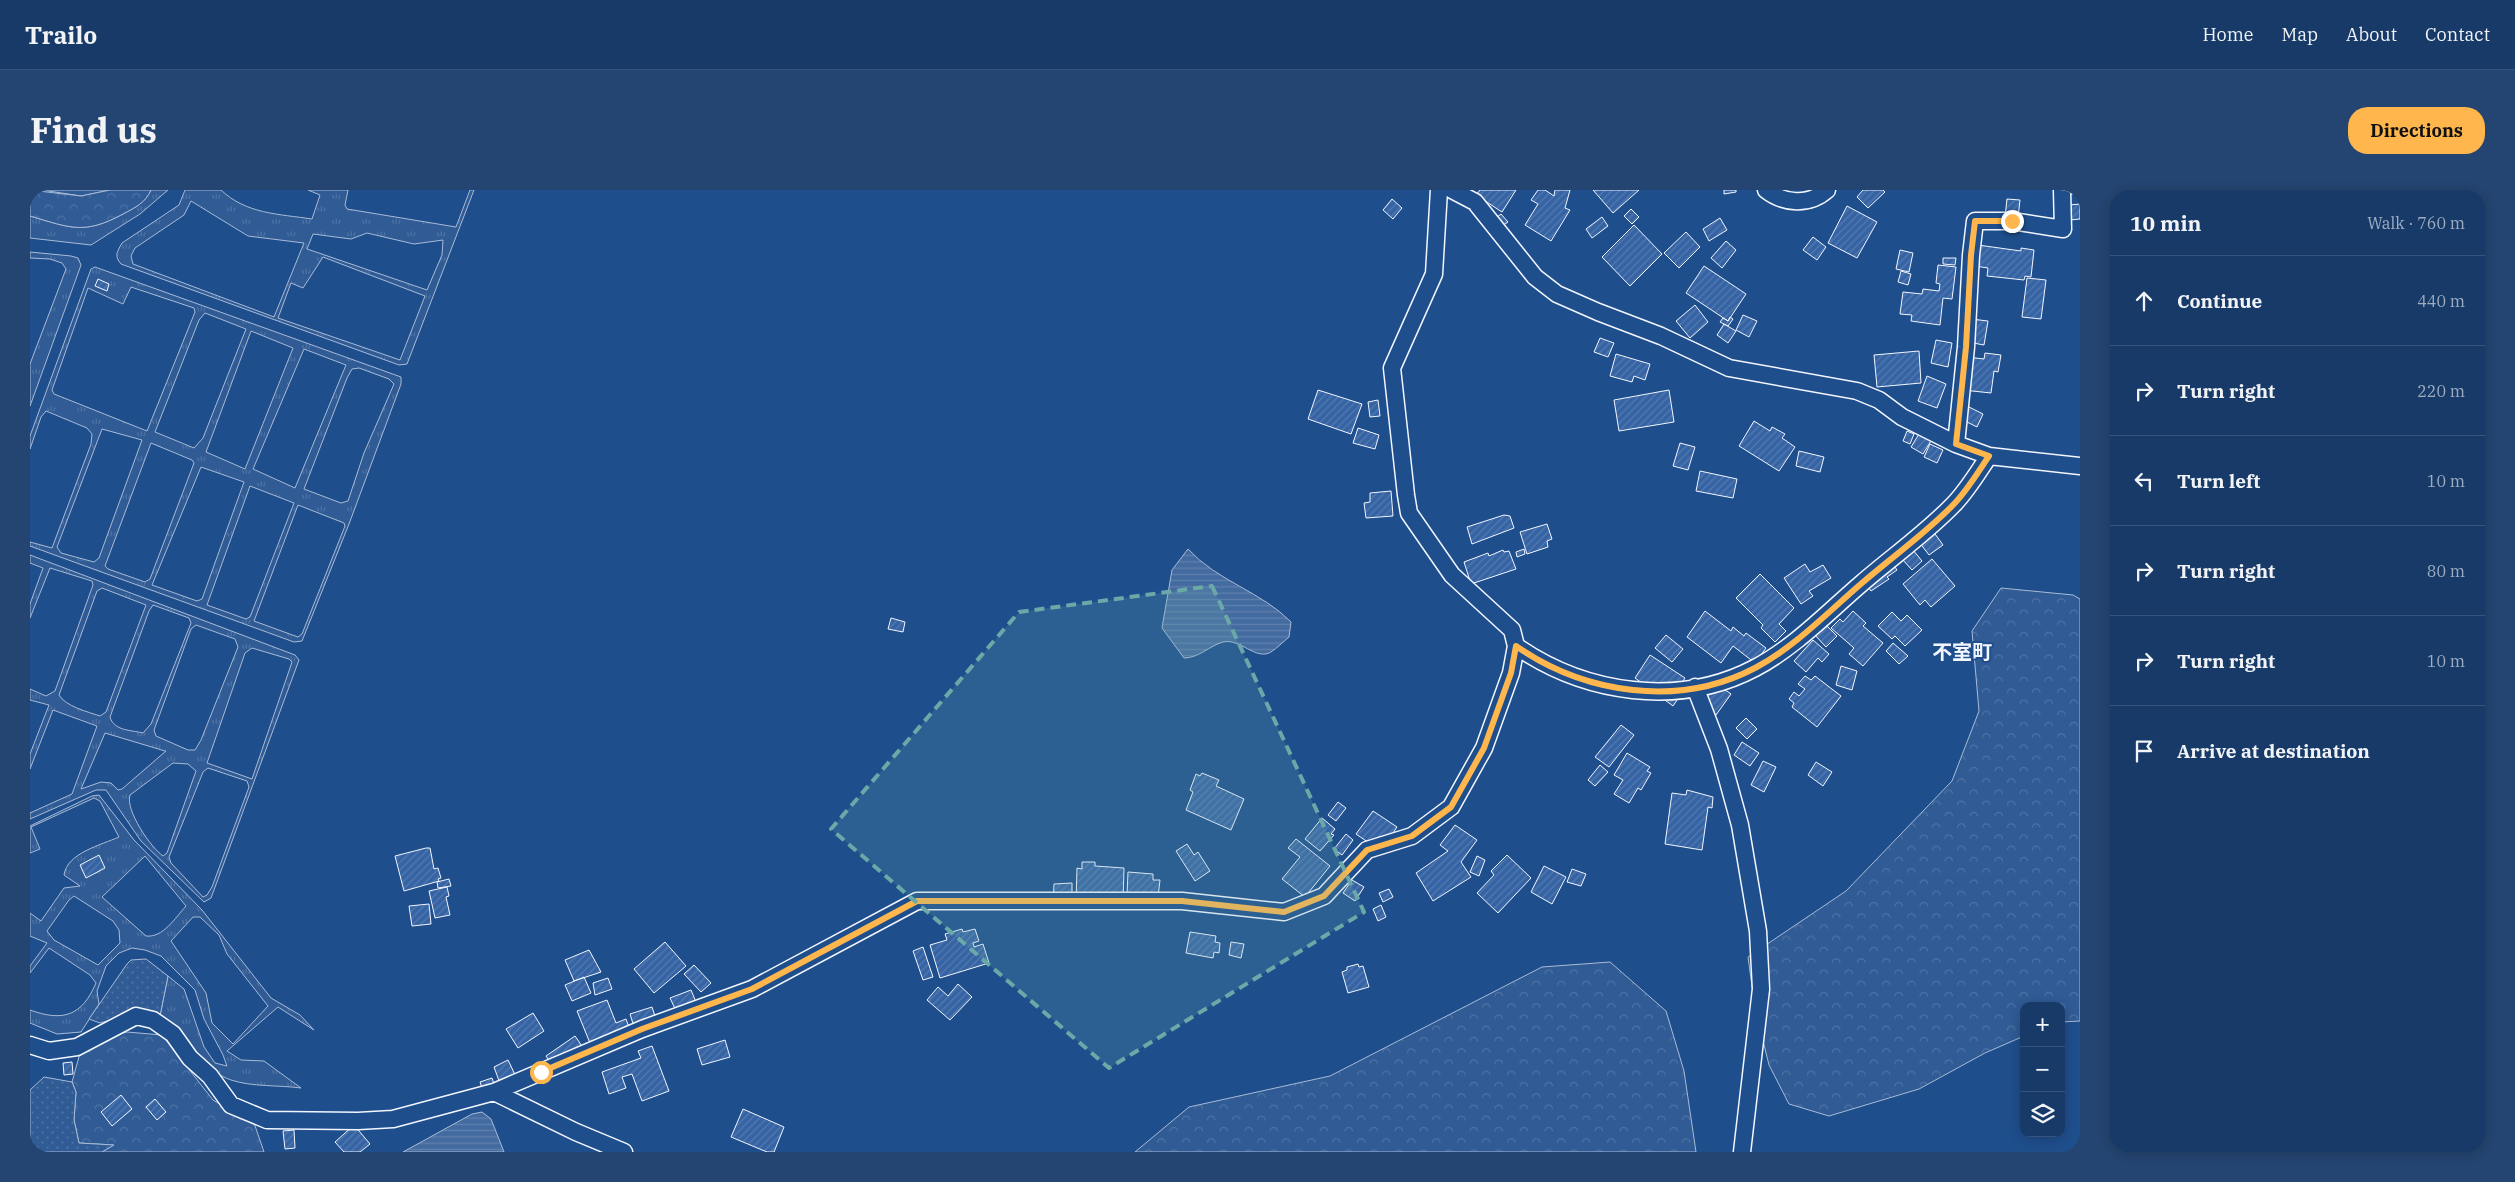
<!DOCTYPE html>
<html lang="en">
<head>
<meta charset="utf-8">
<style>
	:root { --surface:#173a69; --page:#244571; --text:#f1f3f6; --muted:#9eadc0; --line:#36547d; --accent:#ffb74d }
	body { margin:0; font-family:"IBM Plex Serif","Noto Sans JP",serif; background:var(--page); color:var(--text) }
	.controls { position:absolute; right:15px; bottom:15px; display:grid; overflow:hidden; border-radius:10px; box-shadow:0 2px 12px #0003 }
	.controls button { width:45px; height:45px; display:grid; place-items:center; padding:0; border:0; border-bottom:1px solid var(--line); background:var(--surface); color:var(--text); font:25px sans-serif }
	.stop { position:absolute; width:15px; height:15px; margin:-11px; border:4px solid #ffb74d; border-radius:50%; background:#fff }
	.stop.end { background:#ffb74d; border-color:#fff; box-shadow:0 1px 5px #0008 }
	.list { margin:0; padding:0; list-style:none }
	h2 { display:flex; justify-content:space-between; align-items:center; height:65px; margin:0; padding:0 20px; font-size:21px }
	h2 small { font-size:16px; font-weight:400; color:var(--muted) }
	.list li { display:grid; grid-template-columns:32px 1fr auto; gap:15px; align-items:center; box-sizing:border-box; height:90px; padding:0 20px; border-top:1px solid var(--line) }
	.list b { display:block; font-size:19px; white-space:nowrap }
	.list em { font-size:16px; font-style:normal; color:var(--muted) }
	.icon { flex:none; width:28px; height:28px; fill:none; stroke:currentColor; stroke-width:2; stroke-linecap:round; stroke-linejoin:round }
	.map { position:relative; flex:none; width:2050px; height:962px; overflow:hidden; border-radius:20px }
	header { display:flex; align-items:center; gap:30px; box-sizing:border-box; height:70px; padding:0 25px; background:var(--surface); border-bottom:1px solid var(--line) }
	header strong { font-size:24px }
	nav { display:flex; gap:28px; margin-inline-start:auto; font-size:18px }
	.intro { display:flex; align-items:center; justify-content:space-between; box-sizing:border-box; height:120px; padding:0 30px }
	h1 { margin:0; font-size:35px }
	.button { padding:12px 22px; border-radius:20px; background:var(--accent); color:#111; font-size:18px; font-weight:700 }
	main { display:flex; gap:30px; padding:0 30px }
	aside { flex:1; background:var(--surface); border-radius:20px; box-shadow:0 2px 12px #0003 }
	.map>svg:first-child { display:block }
	.grass { fill:url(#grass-tufts); stroke:#a8bbd7; fill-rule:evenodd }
	.forest { fill:url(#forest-crowns); stroke:#a8bbd7 }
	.garden { fill:url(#garden-dots); stroke:#a8bbd7 }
	.water { fill:url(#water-rules); stroke:#a8bbd7 }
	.building { fill:url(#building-hatch); stroke:#f2f6ff }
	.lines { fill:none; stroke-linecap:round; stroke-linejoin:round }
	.street-casing { stroke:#f2f6ff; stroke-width:19 }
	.street { stroke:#1f4e8c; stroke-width:16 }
	.route { stroke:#ffb74d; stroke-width:6 }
	.marked { fill:#6aa9a8; fill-opacity:0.2; stroke:#6aa9a8; stroke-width:4; stroke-dasharray:10 6; stroke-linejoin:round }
	.labels { text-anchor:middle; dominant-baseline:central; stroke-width:4; stroke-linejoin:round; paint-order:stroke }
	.quarter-label { font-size:20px; font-weight:bold; fill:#f2f6ff; stroke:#1f4e8c }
</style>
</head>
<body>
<header>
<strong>Trailo</strong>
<nav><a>Home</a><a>Map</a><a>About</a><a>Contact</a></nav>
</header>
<div class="intro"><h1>Find us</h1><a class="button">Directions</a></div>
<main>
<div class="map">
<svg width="2050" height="962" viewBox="0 0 2050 962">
	<defs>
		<pattern id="grass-tufts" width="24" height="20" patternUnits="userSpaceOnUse" patternTransform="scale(1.25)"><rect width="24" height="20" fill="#305b95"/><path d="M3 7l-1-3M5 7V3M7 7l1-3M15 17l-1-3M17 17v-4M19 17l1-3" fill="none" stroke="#4e73a5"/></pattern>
		<pattern id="forest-crowns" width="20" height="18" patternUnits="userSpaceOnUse" patternTransform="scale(1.25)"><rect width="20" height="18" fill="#305b95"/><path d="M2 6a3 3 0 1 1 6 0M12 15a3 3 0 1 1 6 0" fill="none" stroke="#4e73a5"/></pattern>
		<pattern id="garden-dots" width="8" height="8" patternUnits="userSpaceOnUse" patternTransform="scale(1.25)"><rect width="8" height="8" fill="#305b95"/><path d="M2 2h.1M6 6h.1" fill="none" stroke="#4e73a5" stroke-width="1.8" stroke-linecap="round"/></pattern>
		<pattern id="water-rules" width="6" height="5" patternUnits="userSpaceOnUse" patternTransform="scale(1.25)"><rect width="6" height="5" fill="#446ba0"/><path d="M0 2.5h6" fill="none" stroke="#5f81ae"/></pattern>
		<pattern id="building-hatch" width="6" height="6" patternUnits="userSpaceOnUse" patternTransform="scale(1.25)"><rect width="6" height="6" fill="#3563a3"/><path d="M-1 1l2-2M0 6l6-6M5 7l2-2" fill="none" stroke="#537ab1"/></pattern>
	</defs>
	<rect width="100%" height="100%" fill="#1f4e8c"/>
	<path class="grass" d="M12,0h68l-29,6z
		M121,0h17l-28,24 -49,31 -61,-7v-22c41,12 54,19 93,-2 13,-7 22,-11 28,-24z
		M155,0h36c25,24 58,24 91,29l8,-24 -12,-5h40l-3,15 2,4 109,18 14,-37h4l-67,174 -8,1 -278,-101c-7,-8 -4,-12 1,-21l57,-38zM161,11l57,35 56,7 -30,74 -141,-53 -2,-8 4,-8 49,-33zM337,43l47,11 29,-4 -1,15 -15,35 -120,-41 6,-15 38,5zM293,67l102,39 -25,64 -122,-42 13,-35 12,5z
		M0,62l41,4 7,2 3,7 -51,141v-42l36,-95 -4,-6 -12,-4 -20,-1z
		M65,77l306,110v7l-52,140 -47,117 -8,1 -264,-96v-4l22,6 39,-104 1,-10 -5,-6 -41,-17 -5,6 -11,32v-13l61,-167zM101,97l63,21 1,4 -48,119 -93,-37 -2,-4 36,-102 35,16zM175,123l41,16 -43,109 -9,10 -39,-16 44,-112zM221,141l42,17 -48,121 -39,-17zM274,159l42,16 -51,123 -42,-19zM329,178l30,11 5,5 -30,69 -16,48 -7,2 -37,-14 43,-111 5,-9zM72,239l40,11 -43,118 -5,4 -33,-9 -4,-6zM121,253l41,17 2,3 -44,116 -5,3 -37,-13 -3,-3zM171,277l43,15 -42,117 -5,2 -45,-16zM220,296l44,17 -44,114 -4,2 -39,-14zM268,315l46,18 1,3 -43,108 -4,3 -44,-16z
		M0,365l265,100 4,5 -88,238 -7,4 -63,-61 -35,-51h-10l-66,29v-6l42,-19 25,-68 -44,-16 -23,59v-15l19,-49 -19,-5v-11l16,7 9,-5 38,-106 -1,-4 -42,-13 -20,50v-14l13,-36 -13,-5zM72,398l44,17 -40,107 -6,4c-12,-4 -35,-10 -41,-21l38,-104zM123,415l36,13 2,5 -40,101 -8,9c-12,-3 -29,-2 -33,-16l39,-106zM166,435l39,14 3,8 -37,93 -6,10h-7l-32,-14 -2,-6 37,-101zM222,458l37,11 3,3 -40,117 -45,-16 38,-110zM75,543l60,18h1l-44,38 -4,1 -7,-7 -10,-1 -20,7zM143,573l15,1 8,7 -29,82 -4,3c-12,-8 -38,-46 -33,-61zM178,578l39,13 2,6 -37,100 -5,8 -4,2 -32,-34 -2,-6 34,-85z
		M69,605l35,45 68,70 69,88 29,17 14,15 -36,-23 -51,44 14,9 23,1 37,27c-22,-3 -49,-1 -70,-8 -25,-8 -52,-45 -71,-64l8,-40 16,13 20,58 11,16 12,3 -4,-11 -19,-36 -9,-29 -34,-34 -16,-6 -13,-2 -13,5 -13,13 -9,25 2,13 -18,28 -24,2 -27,-11v-13c33,12 52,6 66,-27l-6,-8 -41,-27 -19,25v-7l17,-23 -17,-7v-23l11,8 23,-33 16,-2 -16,-11c3,-22 37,-30 55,-38l-19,-36 -6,-3 -63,29 9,22 -10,4v-27l62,-30zM115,666l41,50c-11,12 -23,32 -40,30l-44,-39zM44,706l39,25 6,9 1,13 -22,22 -44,-25 -7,-9 22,-31zM163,727h7l19,18 8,19 41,52 -35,38 -21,-21 -6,-30 -35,-52z"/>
	<path class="forest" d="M0,0l51,6 29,-6h41c-6,13 -15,17 -28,24 -39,21 -52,14 -93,2z
		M1971,398l72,7 7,4v422l-19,1v-16h-37v30l-39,17 -66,36 -90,27 -40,-12 -20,-39 -14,-57 -7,-51 98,-66 106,-110 27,-70 -7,-80z
		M1580,772l56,49 18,60 12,81h-561l54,-45 141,-31 212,-109z
		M97,842l35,3 51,65 17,10 22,7 12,35h-162l11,-7 -34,-2 -5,-23 2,-28 -4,-10 8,-29 33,-18z"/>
	<path class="garden" d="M116,769l22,17 -8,40 -21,-4 -39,11 -11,-4 38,-55 4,-4z
		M14,887l28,5 4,10 -2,28 5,23 35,2 -12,7h-72v-62z"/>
	<path class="water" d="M1158,359c29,32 74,43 103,73l-2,15c-6,5 -12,11 -18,15 -15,9 -31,-14 -48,-10 -14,4 -24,16 -39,16l-22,-30 10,-58z
		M452,922l9,7 13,33h-101l69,-38z"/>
	<path class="building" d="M1450,0h36l-14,22 -26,-17z
		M1508,0h7l9,6 1,-6h15l-5,18 5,2 -19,31 -26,-16 13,-21 -7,-4z
		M1563,0h46l-26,23z
		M1694,0h12v2l-12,2z
		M1833,0h20l2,2 -17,16 -11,-11z
		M2035,0h15v4h-15z
		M1362,9l10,9 -9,11 -10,-9z
		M1977,9l13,1 -2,18 -13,-1z
		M2050,14v15l-21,2 -1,-15z
		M1817,16l30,16 -20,36 -29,-15z
		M1601,19l8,8 -7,7 -8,-8z
		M1471,24l7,8 -6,4 -6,-8z
		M1572,27l6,9 -16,12 -6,-9z
		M1690,28l7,12 -18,11 -6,-12z
		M1604,35l28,29 -32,32 -28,-29z
		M1656,42l14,15 -21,21 -15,-15z
		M1783,47l13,10 -9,13 -14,-10z
		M1696,51l10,9 -14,18 -11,-10z
		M1948,55l43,6v-3l13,2 -3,27 -6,-1 -1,4 -37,-4 1,-8 -13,-2z
		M1870,60l13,3 -4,19 -13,-3z
		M1913,68h13l-1,7 -12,-1z
		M1908,75l18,2 -4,32 -9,-1 -3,27 -29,-4 1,-6 -12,-1 3,-22 19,2 1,-5 16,2 1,-7 -4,-1z
		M1674,76l42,28 -18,27 -42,-28z
		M1871,81l10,3 -3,11 -10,-3z
		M1997,88l19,2 -5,39 -19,-2z
		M68,89l11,5 -2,7 -12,-5z
		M1665,115l13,17 -18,16 -14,-17z
		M1713,125l14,6 -8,16 -13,-7z
		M1700,127l3,2 -5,7 -8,-4 3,-4 5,3z
		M1941,129l17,2 -4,24 -16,-3z
		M1694,134l12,7 -8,12 -11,-8z
		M1570,148l14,5 -6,14 -14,-5z
		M1906,150l16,3 -4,24 -17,-4z
		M1889,161l2,32 -44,4 -3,-32z
		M1955,163l16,2 -3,17 -4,-1 -3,22 -28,-3 4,-33 17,2z
		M1586,164l34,10 -5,16 -11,-4 -2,6 -22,-6z
		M1897,186l19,8 -9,24 -19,-7z
		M1288,200l44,14 -11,30 -43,-15z
		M1639,200l5,32 -55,9 -5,-31z
		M1348,210l2,16 -10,1 -2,-15z
		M1937,216l16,8 -6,13 -16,-8z
		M1724,231l16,10 2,-4 13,7 -3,4 13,9 -16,24 -40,-25z
		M1328,238l21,7 -4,14 -22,-6z
		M1877,241l7,3 -4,10 -7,-3z
		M1889,244l12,7 -8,13 -12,-7z
		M1650,253l15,4 -7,23 -15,-4z
		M1900,254l13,6 -6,13 -13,-6z
		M1769,261l25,6 -4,15 -24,-6z
		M1670,281l37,8 -4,19 -37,-7z
		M1361,301l2,25 -27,2 -2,-15 6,-1v-9z
		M1474,325l6,1 4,12 -42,16 -5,-17z
		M1517,334l5,15 -5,2 1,6 -21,7 -7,-22z
		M1900,337l13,18 -14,10 -13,-17z
		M1494,359l1,5 -8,3 -1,-5z
		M1473,360l1,2 5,-1 7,18 -45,15 -7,-22 24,-9 1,3z
		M1883,360l9,11 -10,9 -10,-11z
		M1858,367l9,13 -10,7 2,2 -18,12 -10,-15z
		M1902,369l23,27 -24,21 -6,-7 -5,5 -17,-21z
		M1775,374l5,8 13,-7 8,13 -22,13 4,5 -12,8 -17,-26z
		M1730,384l34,34 -15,16 7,7 -11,11 -14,-14 2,-3 -27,-27z
		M1675,421l26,20 2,-4 11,9 2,-3 20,15 -11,15 -22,-17 -12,17 -34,-26z
		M1823,421l13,12 -3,3 20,17 -20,23 -14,-12 5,-6 -23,-20 9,-9 3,3z
		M1862,422l9,9 6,-6 15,15 -17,16 -10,-10 -3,3 -14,-13z
		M861,428l14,4 -2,10 -15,-3z
		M1795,434l12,12 -11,11 -12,-13z
		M1636,445l17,14 -11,13 -17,-14z
		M1783,450l16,14 -7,8 -4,-4 -12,14 -12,-11z
		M1863,453l15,13 -9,8 -13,-13z
		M1620,465l35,23 -9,14 5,2 -8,12 -38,-28z
		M1811,476l16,5 -5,19 -16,-5z
		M1775,486l6,4 4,-4 26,20 -24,31 -25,-20 2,-4 -5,-4 5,-7 5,4 6,-7 -7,-5z
		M1681,490l20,14 -15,21 -25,-16z
		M1716,528l11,11 -10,10 -11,-11z
		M1591,535l13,10 -25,32 -14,-10z
		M1712,552l17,11 -9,13 -16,-11z
		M1597,563l23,14 -3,4 4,2 -10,17 -3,-2 -9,15 -15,-9 9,-14 -9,-5z
		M1733,571l13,6 -12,25 -13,-7z
		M1786,572l16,10 -9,14 -15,-11z
		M1570,575l8,7 -13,14 -7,-6z
		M1172,583l17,7 -3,6 28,13 -13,31 -45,-20 7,-18 -3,-2 6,-16 4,2z
		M1657,600l26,7 -1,11 -4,-1 -6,43 -37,-6 7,-51 14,2z
		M1308,612l8,6 -10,13 -8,-6z
		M1343,621l24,16 -10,15 -9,-5 -6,8 -16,-11z
		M1292,628l13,11 -4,5 3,1 -14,16 -15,-12z
		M1425,635l22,15 -16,22 10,15 -38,24 -17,-28 32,-22 -8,-6z
		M1316,644l7,6 -11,15 -8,-6z
		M1266,649l34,27 -25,31 -23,-18 18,-22 -12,-9z
		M1157,654l7,11 4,-3 12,19 -15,10 -19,-30z
		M396,658h4l4,21 4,-1 3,10 -3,1 1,2 -35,10 -9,-35z
		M69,665l6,13 -19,10 -6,-13z
		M1477,665l24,23 -33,35 -21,-20 17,-18 -3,-4z
		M1447,666l8,4 -6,16 -9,-4z
		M1052,672h13v4l29,2 -1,36 -47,-2 1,-34 5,1z
		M1514,676l22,11 -14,27 -21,-12z
		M1542,679l14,5 -5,12 -14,-4z
		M1098,682l25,2v6h7l-2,17 -31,-2z
		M419,689l2,7 -13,2 -1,-6z
		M1322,690l12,7 -9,14 -12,-8z
		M1042,693v23l-19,-1 1,-21z
		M417,697l2,9 -3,1 4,18 -15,3 -6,-27z
		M1359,699l4,8 -10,5 -4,-9z
		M399,714l2,20 -19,2 -3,-20z
		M1351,715l5,12 -8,4 -5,-12z
		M932,739l1,3 12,-3 4,12 -6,2 1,4 9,-3 6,19 -49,15 -10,-33 17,-5 -2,-6z
		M1160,742l26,4 -1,6 5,1 -1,10 -5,-1 -1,6 -27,-5z
		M635,752l21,24 -32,27 -20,-24z
		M1201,752l13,2 -3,14 -12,-3z
		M893,757l10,30 -10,3 -10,-29z
		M559,760l12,22 -27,9 -9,-21z
		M1328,774l1,3 4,-1 6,21 -21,6 -6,-21 5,-2v-3z
		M664,775l17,18 -10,9 -17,-18z
		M554,787l7,16 -19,8 -7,-16z
		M578,788l4,11 -17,6 -2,-12z
		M928,794l14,13 -22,23 -23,-20 11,-13 10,9z
		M661,800l7,17 -20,8 -8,-17z
		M577,810l9,23 10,-4 5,14 -39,15 -15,-37z
		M622,817l5,15 -22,8 -5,-16z
		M503,823l11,18 -26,17 -12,-19z
		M545,846l9,13 -30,19 -8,-12z
		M695,850l5,17 -28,8 -5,-16z
		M622,856l17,45 -27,10 -10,-27 -10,3 4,11 -17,6 -7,-22 39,-14 -3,-7z
		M478,870l10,21 -16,8 -8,-22z
		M42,872l1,12 -9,1 -1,-12z
		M462,888l4,12 -12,4 -4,-12z
		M91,905l11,14 -20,17 -11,-14z
		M125,909l11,13 -9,8 -11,-13z
		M713,919l41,18 -10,25h-7l-36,-15z
		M324,935l16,19 -10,8h-16l-9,-10z
		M264,940l1,18 -10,1 -2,-18z"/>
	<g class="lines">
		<g class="street-casing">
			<path id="street" d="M1422,0l23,12 60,75 22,17 41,18 63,24 68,32 128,23 22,9 23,17 54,27 33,12 91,10
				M1736,0c18,14 43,16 61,0
				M1926,254l10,-97 5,-92 4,-34h37l51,8 -1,-39
				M1486,456c69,48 163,62 239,22 40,-21 73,-56 107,-85 30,-26 64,-50 91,-78 14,-14 25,-33 36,-49
				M1665,497l24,62 21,76 18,106 3,58 -19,163
				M0,855l19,6 28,-4 59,-31 17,4 20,14 17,24 20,18 21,29 36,15 91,1 35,-2 101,-27 148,-63 110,-40 165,-88h265l102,11 40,-16 43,-46 45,-14 39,-29 33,-59 27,-75 5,-27 -4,-16 -60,-55 -43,-62 -3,-18 -14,-127 42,-94 5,-84
				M464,902l82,40 48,20"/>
		</g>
		<use href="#street" class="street"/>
	</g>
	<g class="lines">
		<path class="route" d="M511,882l101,-43 110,-40 165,-88h265l102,11 40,-16 43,-46 45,-14 39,-29 33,-59 27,-75 5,-27c69,48 163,62 239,22 40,-21 73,-56 107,-85 30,-26 64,-50 91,-78 14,-14 25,-33 36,-49l-33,-12 10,-97 5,-92 4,-34h37"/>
	</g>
	<path class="marked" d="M1182,396l152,326 -255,156 -278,-239 188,-217z"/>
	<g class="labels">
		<g class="quarter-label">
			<text x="1932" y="461">不室町</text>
		</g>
	</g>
</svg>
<div class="controls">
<button>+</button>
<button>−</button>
<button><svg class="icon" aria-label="layers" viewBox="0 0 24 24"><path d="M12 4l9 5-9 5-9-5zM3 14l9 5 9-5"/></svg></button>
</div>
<div class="stop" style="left:511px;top:882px"></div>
<div class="stop end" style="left:1982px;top:31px"></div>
</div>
<aside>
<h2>10 min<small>Walk · 760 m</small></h2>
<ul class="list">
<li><svg class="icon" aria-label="ahead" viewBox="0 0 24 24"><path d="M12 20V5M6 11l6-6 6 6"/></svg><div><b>Continue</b></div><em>440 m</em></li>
<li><svg class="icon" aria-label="right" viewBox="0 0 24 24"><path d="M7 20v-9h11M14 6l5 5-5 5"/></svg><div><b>Turn right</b></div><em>220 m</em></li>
<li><svg class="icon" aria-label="left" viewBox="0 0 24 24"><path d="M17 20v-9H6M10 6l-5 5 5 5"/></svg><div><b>Turn left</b></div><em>10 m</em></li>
<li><svg class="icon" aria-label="right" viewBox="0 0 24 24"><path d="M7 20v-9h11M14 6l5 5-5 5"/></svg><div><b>Turn right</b></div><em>80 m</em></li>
<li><svg class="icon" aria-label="right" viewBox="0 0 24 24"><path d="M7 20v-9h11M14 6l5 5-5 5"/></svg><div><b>Turn right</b></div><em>10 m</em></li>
<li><svg class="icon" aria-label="arrive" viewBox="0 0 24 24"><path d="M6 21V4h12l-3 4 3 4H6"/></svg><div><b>Arrive at destination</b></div></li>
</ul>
</aside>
</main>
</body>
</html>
